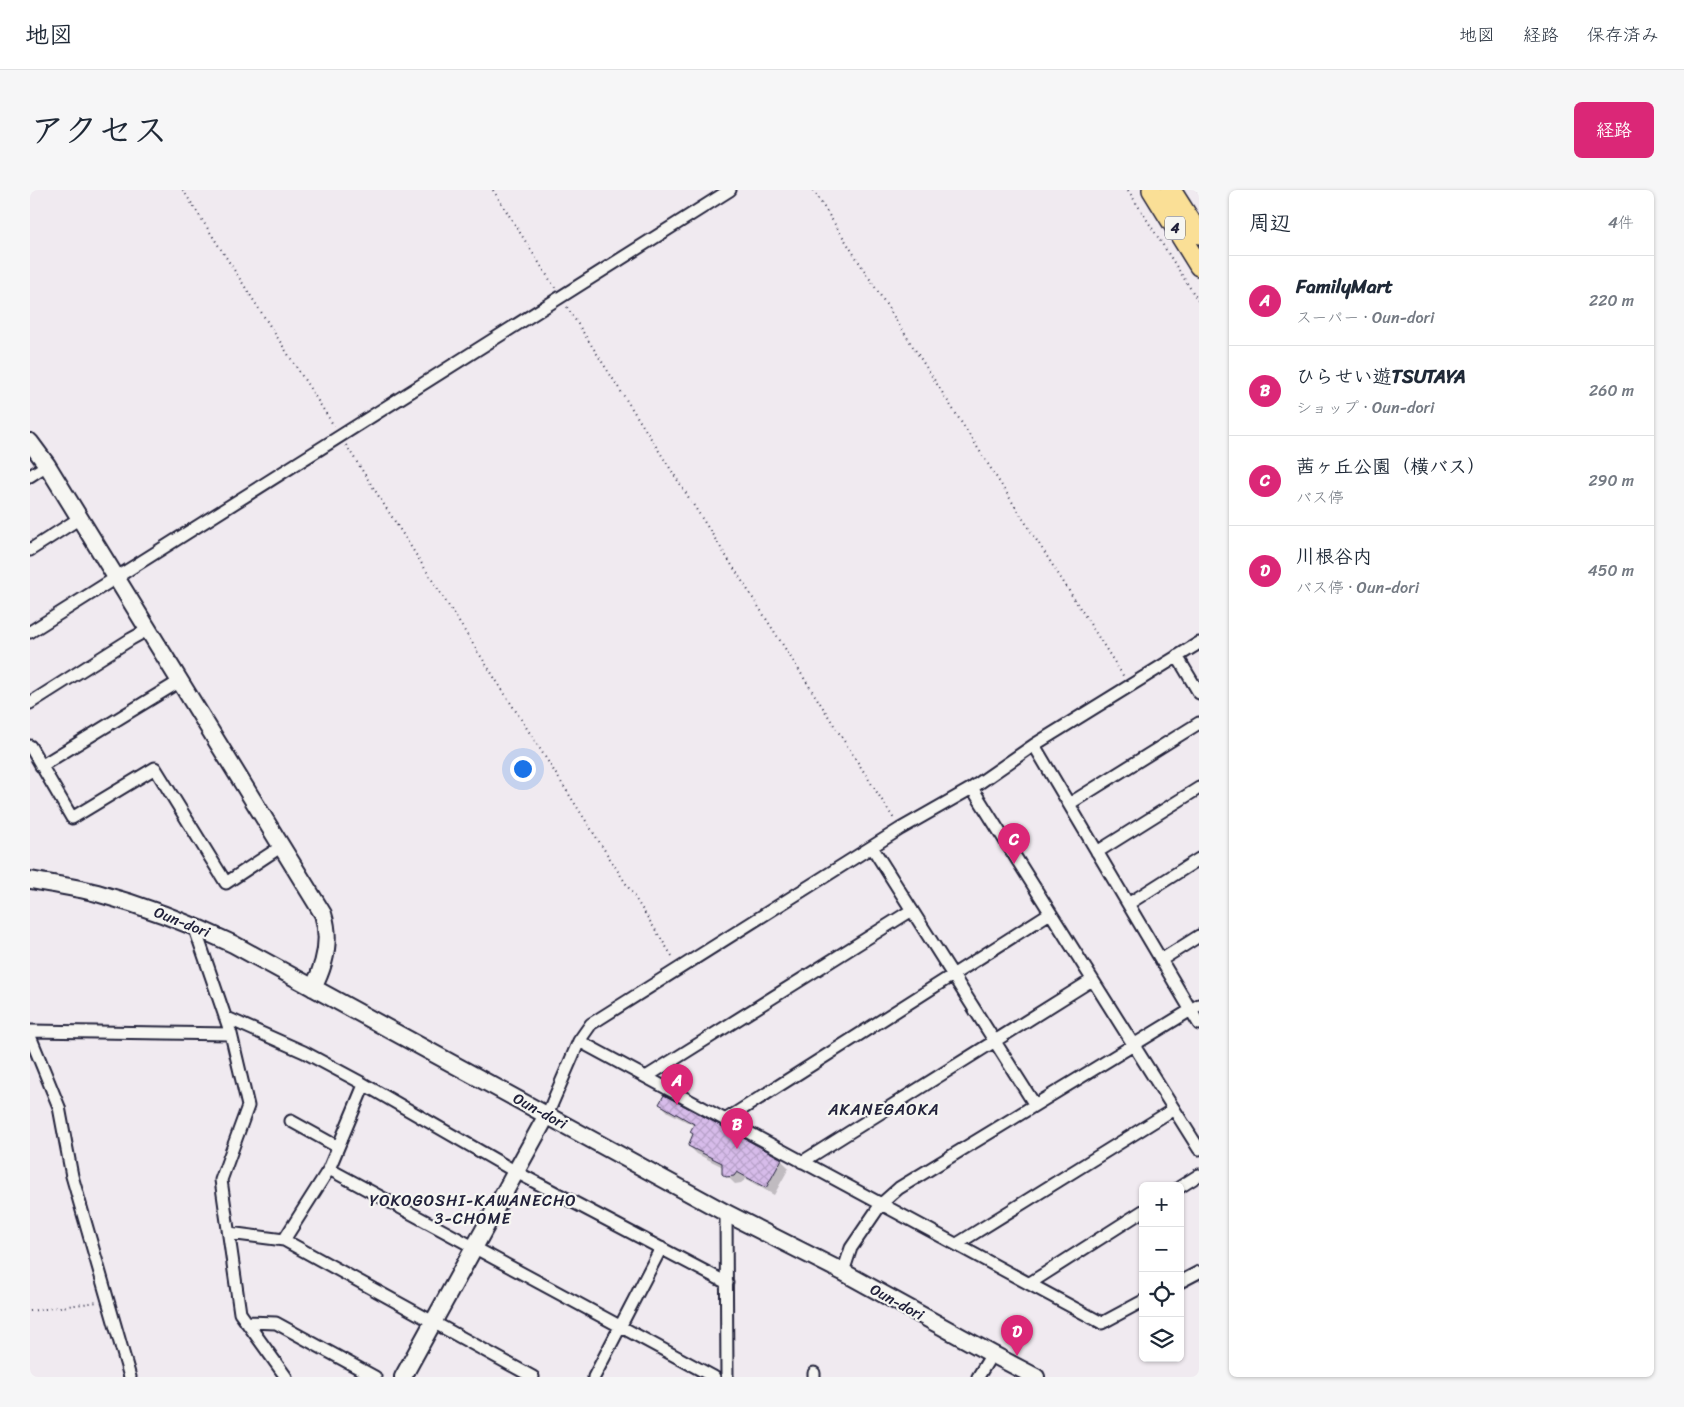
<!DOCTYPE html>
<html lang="ja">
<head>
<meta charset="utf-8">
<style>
	:root { --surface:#fff; --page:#f6f6f7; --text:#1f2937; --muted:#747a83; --line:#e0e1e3; --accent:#db2777 }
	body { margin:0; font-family:Sriracha,"Klee One",sans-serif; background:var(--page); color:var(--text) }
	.controls { position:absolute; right:15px; bottom:15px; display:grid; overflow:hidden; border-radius:8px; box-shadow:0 1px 4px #0004 }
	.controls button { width:45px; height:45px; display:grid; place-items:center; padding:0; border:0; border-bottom:1px solid var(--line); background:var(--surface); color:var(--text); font:25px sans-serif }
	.you { position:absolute; left:492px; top:578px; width:18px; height:18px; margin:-12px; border:4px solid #fff; border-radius:50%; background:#1a73e8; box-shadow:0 0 0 8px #1a73e833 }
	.badge { display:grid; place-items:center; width:32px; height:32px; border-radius:50%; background:var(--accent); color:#fff; font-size:16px; font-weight:700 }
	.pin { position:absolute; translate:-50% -41px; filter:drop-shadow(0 1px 2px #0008) }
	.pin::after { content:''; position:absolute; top:26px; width:18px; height:15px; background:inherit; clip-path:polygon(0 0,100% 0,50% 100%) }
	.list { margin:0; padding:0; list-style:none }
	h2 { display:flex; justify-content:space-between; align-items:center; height:65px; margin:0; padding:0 20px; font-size:21px }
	h2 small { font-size:16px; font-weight:400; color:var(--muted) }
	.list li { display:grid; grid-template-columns:32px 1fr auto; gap:15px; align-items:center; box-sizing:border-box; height:90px; padding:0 20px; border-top:1px solid var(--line) }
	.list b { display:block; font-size:19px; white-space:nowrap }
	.list p { margin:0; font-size:16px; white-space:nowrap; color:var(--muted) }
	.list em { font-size:16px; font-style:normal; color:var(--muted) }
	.icon { flex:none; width:28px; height:28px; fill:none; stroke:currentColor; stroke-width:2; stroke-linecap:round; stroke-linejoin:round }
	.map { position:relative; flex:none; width:1169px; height:1187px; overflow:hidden; border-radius:8px }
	header { display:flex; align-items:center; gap:30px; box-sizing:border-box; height:70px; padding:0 25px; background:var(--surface); border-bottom:1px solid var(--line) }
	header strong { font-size:24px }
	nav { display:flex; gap:28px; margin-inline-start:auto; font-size:18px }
	.intro { display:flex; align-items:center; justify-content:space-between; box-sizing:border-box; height:120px; padding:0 30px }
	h1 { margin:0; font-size:35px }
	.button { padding:12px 22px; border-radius:8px; background:var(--accent); color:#fff; font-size:18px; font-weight:700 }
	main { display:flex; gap:30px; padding:0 30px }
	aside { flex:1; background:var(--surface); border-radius:8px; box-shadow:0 1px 4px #0004 }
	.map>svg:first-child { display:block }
	.shadow { fill:#0003 }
	.building { fill:url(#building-cross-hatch); stroke:#22223b }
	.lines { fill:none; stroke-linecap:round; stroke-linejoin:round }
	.street-casing { stroke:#22223b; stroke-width:15 }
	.secondary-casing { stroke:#22223b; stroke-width:20 }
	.primary-casing { stroke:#22223b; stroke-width:22 }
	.path { stroke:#22223b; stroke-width:2; stroke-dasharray:1 4; stroke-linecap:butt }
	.street { stroke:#f6f6f2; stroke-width:11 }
	.secondary { stroke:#f6f6f2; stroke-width:16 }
	.primary { stroke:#fadf96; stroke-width:19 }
	.labels { text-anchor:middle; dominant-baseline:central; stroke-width:4.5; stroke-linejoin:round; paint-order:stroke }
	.shield { fill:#f6f6f2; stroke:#626272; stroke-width:1 }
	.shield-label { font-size:14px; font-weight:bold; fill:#22223b }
	.street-label { font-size:15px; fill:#22223b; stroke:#f6f6f2 }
	.neighbourhood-label { font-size:16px; letter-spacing:1px; fill:#22223b; stroke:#f6f6f2 }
</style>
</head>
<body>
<header>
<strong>地図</strong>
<nav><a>地図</a><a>経路</a><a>保存済み</a></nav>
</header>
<div class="intro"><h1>アクセス</h1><a class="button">経路</a></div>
<main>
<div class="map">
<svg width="1169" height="1187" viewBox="0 0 1169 1187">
	<defs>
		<pattern id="building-cross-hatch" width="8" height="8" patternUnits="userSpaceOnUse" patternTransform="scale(1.25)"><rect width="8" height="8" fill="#d7bcea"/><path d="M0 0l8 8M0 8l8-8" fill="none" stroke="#b8a1ca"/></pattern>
	</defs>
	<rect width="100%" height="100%" fill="#f0eaf0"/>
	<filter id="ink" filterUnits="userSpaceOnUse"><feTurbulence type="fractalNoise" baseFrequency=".02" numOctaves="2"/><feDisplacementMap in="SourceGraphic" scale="10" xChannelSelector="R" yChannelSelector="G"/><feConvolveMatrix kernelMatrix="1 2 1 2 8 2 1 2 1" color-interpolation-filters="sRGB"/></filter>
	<g filter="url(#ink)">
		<path class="shadow" d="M631,914l120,56 8,8 -15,27 -28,-16 -5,4 -6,1 -11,-11 -1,-6 -26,-13 -8,-8 5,-12 1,-8 -27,-14z"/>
		<path class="building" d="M634,905l118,64 -16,29 -29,-16 -3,4 -8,1 -4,-3v-11l-34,-17 5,-12 -3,-2 4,-8 -35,-20z"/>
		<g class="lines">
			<g class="street-casing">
				<path id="street" d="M0,286l17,-11
					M0,360l50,-32
					M0,442l700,-442
					M1147,466l22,37
					M0,513l101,-64 18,-10
					M1004,555l165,279
					M0,556l42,72 83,-50 71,115 56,-37
					M11,576l139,-85
					M942,598l227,361
					M1039,614l130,-81
					M842,657l163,258
					M1067,662l102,-64
					M1098,714l71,-45
					M164,736l37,108 17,72 -27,74 19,133 46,64
					M1131,770l38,-24
					M195,827l79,35 56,30 156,90 211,111
					M0,841l201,3
					M0,846l29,71 13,69 58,201
					M549,851l523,282 41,-22
					M616,887l266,-167
					M334,895l-35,84 -45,71 249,137
					M517,925l32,-74 12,-17 309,-195 72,-41 62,-43 165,-102
					M695,930l325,-207
					M261,931l47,26
					M772,972l290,-182
					M299,979l385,208
					M1150,997l19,-12
					M696,1023l1,164
					M199,1043l55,7
					M927,1054l217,-135
					M813,1082l8,-24 30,-44 18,-16 300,-183
					M1150,1092l19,-10
					M1000,1093l113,-72
					M216,1132l30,1 99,54
					M564,1187l67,-129
					M784,1187v-4
					M948,1187l14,-23"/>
			</g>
			<g class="secondary-casing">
				<path id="secondary" d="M0,252l17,23 276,449c8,25 2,51 -10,74
					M0,690c22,4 45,7 67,13 48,13 92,30 136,51l493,269 117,59 149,82 44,23
					M373,1187l144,-262"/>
			</g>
			<g class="primary-casing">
				<path id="primary" d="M1122,0l47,76
					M1141,0l28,44"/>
			</g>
			<path class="path" d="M153,0l151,236
				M463,0l62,98
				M783,0l311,487
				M1098,0l71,112
				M1168,0l1,1
				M537,117l327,512
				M316,255l328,514
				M0,1121l68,-9"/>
			<use href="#street" class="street"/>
			<use href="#secondary" class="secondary"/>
			<use href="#primary" class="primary"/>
		</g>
	</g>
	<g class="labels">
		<rect class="shield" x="1135" y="26.5" width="20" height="23" rx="4"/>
		<g class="shield-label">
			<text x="1145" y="38">4</text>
		</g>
		<g class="street-label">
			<text transform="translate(152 732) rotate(22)">Oun-dori</text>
			<text transform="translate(510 921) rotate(29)">Oun-dori</text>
			<text transform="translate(867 1112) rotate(29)">Oun-dori</text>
		</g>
		<g class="neighbourhood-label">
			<text x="854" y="919">AKANEGAOKA</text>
			<text x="443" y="1010">YOKOGOSHI-KAWANECHO<tspan x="443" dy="18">3-CHOME</tspan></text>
		</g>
	</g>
</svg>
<div class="controls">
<button>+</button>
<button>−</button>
<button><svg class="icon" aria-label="locate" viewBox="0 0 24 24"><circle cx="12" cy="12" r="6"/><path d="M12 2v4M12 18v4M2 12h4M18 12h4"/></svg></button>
<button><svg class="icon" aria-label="layers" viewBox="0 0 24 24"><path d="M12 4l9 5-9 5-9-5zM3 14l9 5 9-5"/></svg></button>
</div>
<div class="you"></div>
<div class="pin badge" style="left:647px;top:915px">A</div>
<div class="pin badge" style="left:707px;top:959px">B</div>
<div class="pin badge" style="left:984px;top:674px">C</div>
<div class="pin badge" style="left:987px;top:1166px">D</div>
</div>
<aside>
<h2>周辺<small>4件</small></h2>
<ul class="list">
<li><span class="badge">A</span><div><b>FamilyMart</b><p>スーパー · Oun-dori</p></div><em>220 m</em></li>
<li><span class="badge">B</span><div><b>ひらせい遊TSUTAYA</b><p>ショップ · Oun-dori</p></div><em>260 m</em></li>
<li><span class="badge">C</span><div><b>茜ヶ丘公園（横バス）</b><p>バス停</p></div><em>290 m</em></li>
<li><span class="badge">D</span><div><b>川根谷内</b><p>バス停 · Oun-dori</p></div><em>450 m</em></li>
</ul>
</aside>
</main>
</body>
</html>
